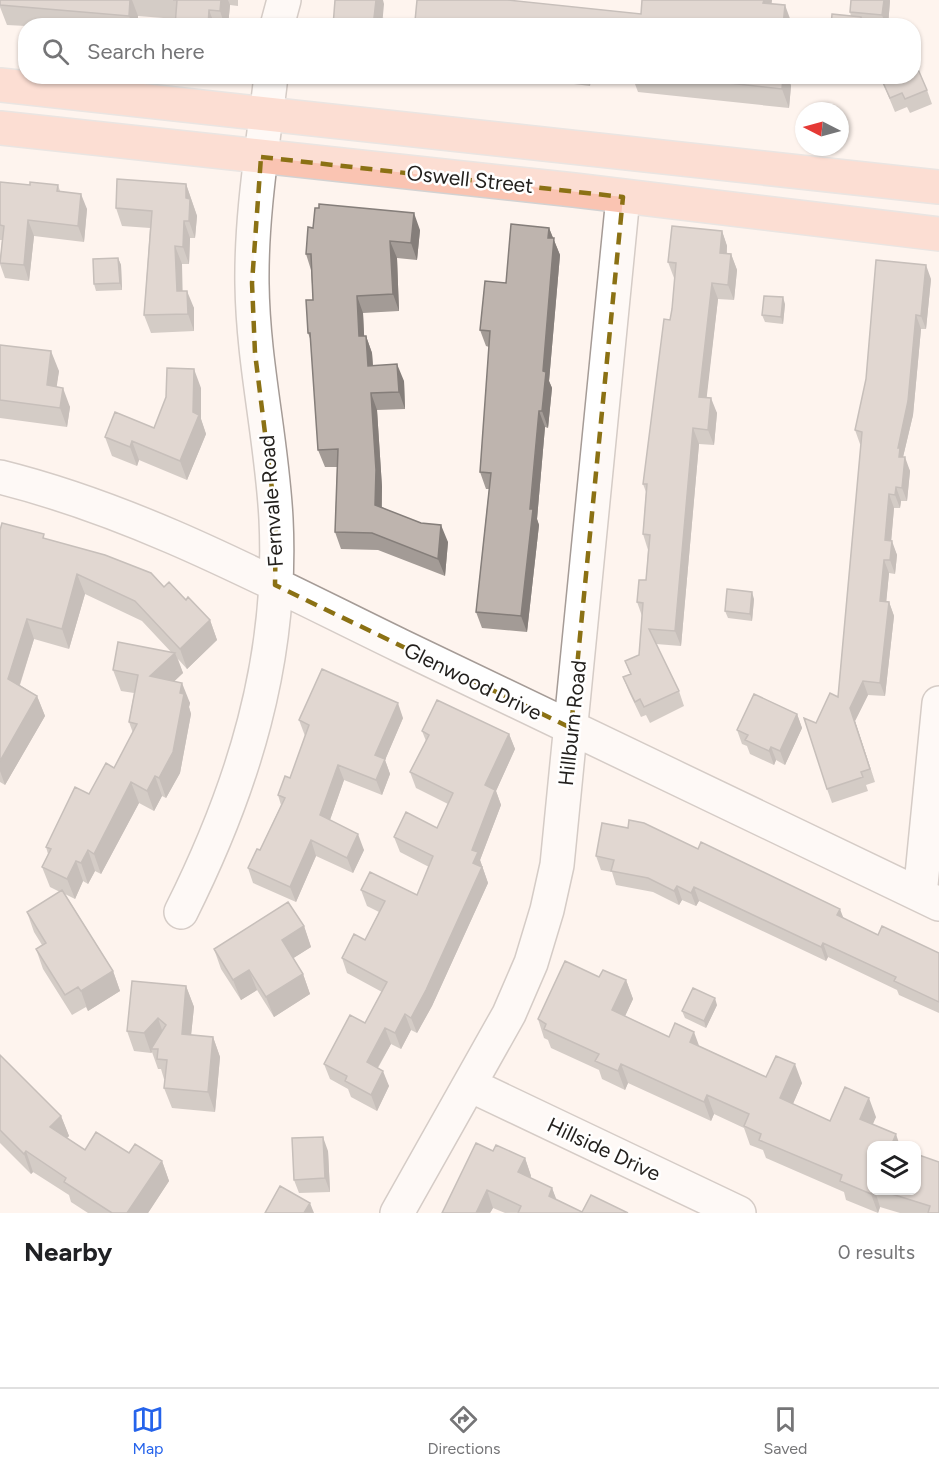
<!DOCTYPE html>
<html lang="en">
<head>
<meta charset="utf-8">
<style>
	:root { --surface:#fff; --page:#f2f2f2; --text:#202124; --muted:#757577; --line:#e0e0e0; --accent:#2563eb }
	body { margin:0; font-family:Figtree,sans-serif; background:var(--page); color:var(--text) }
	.controls { position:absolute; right:18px; bottom:18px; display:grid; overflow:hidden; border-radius:12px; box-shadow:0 2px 4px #0004 }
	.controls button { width:54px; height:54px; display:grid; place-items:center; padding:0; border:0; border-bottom:2px solid var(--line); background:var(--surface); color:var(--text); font:30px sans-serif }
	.compass { position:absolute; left:795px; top:102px; width:54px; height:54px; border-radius:50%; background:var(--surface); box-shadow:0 2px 4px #0004; rotate:276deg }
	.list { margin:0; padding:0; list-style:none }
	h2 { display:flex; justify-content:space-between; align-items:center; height:78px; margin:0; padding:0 24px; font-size:26px }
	h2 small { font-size:20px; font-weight:400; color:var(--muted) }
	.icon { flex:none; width:33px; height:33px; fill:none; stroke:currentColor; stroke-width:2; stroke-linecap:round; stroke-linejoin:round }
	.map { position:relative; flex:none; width:939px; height:1213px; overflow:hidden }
	.search { position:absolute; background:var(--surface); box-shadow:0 2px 4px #0004; left:18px; right:18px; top:18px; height:66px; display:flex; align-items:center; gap:15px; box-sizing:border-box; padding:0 21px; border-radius:24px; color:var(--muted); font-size:22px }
	.sheet { height:174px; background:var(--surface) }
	nav { display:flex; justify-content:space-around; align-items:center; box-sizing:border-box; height:84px; border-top:2px solid var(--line); background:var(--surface); font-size:16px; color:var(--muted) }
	nav a { display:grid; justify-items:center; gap:3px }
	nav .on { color:var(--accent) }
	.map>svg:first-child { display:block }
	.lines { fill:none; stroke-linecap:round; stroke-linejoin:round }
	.minor-casing { stroke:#a59b96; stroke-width:36 }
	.major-casing { stroke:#d3d2d2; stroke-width:36 }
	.minor { stroke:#fff; stroke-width:33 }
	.major { stroke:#fac4b2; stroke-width:33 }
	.wall { fill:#a39b96 }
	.shaded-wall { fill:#857e7a }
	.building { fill:#beb4ae; stroke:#857e7a; stroke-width:1.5 }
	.marked { fill:none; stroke:#8b7114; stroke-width:4.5; stroke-dasharray:12 8; stroke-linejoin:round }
	.labels { text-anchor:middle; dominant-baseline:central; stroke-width:5; stroke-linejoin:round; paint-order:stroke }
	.street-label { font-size:21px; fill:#221f1c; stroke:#fff }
</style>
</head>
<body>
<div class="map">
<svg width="939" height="1213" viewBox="0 0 939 1213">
	<rect width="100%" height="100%" fill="#fef4ee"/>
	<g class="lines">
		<g class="minor-casing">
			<path id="minor" d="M277,26l7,-26
				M0,477c141,35 271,106 401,169 179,86 359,172 538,258
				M920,895l19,-192
				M181,912c62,-124 102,-252 95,-393 -4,-79 -23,-155 -24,-235 -1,-69 11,-139 19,-208
				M470,1085l269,128
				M397,1213l112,-199 22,-51 16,-53 10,-45 66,-668"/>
		</g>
		<g class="major-casing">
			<path id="major" d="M0,85l939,102
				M0,128l574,62 365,44"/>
		</g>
		<use href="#minor" class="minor"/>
		<use href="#major" class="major"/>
	</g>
	<path class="wall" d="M0,0h238v6l-8,-1 -2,21h-53l1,-7 -38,-3 -1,10h-111l-19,-1 -7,-18z
		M890,1l-2,25h-57l20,-10 -1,-4z
		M526,76h65l-1,10 -64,-8z
		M632,76h156l3,10 -2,22 -151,-16z
		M880,76h34l13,14 5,14 -22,9 -3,-6 -12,5z
		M0,182l30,3h28l2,6 27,18 -3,33 -50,-6 -5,45 -24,-3 -5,-14 2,-24h-2z
		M186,184l11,32 -2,22h-5l-1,26h-7v27l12,17v23l-43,2 -7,-18 6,-87 -28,-2 -6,-18z
		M549,228l11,27 -11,126 3,7 -4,40 -3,-1 -8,92 2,6 -12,107 -45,-4 -6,-16 13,-123h-3l-6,-17 9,-125 -3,-1 -6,-16 26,-47z
		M420,230l-3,30 -20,-2 2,53 -36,2 1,23h2l6,17 1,13 31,15 1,28 -28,1 5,77v20l66,35 -3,34 -67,-26 -37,-1 -6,-17 2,-65h-12l-7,-17 -7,-109 -3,-8 5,-33 -2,-30 -5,-16z
		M722,231l5,15v8h4l6,16 -3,30 -16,-1 -12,99 11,15 -3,32 -15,-1 -18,202 -25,-2 23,47 5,15 -34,17 -4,-8 -5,2 -12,-25 -6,-15 7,-3 -5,-13 14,-6 3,-39 -5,-14 9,-22 2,-30 -5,-16 3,-42 -3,-8 29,-175 3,-31h-1l-6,-16z
		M118,258l3,7 1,25 -26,1 -2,-7z
		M931,279l-5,50h-5l-8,86 -10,42 7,14 -3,30h-6l-1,7h-6l-3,33 6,14 -2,19 -6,-1 -3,29h3l5,14 -9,80 -17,-1 -13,26 20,61 -9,3 2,6 -36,12 -5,-14 -11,-66 22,-26 23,-253h-1l-5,-14z
		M785,304l-2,20 -18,-2 -3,-7z
		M0,345l59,26 -3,16 14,20 -3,20 -67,-9z
		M201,388v31l5,15 -19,46 -48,-20 -2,6 -25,-10 -7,-19 49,-9z
		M0,530l45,9 119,48 22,13 24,20 7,20 -30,29 -9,-10 5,14 -9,8 16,22 -1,4 2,7 -11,59 -14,25 -4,-2 -8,15 -15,-8 -38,71 -6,-3 -7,13 -5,-3 -8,18 -10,-5 48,77 7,20 -32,20 -2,-4 -14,8 -29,-46 -7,-20 6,-4 -8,-13 -7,-20 33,-20 -10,-5 -8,-20 6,-13 -2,-7 43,-53 25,-26 19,-35 -4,-11 5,-29 -13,-2 -8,-21 58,-18 -29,-31 -57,-27 -16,55 -35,-10 -14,46 17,11 8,20 -40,69 -5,-3z
		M754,599l-2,22 -24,-3 -3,-7z
		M797,714l5,14 -17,37 -9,-5 -2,5 -24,-11 -3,-8 -5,-2 -5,-14z
		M403,718l-18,42 5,14 -8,21 -38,-15 -14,40 34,30 -11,23 -37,-17 -20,46 -43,-19 -5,-15 12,-18 21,-45 -3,-10 12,-17 15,-42 -6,-16z
		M422,731l87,3 6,15 -19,42 5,14 -21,55 8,23 -56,123 -15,27 -6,-3 -10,19 -10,-5 -13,24 11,18 -12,25 -26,-14 -3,-8 -18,-10 -6,-15 41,-41 17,-31 -35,-19 -5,-15 23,-18 14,-28 -12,-6 -6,-16 56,5 12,-28 -29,-15 -6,-15 43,-9 11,-24 -32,-16 -6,-16 16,-31z
		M602,823l242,96 34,16 61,18v60l-40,-18 -2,-5 -69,-33 -2,4 -127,-60 -3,5 -14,-6 -3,5 -26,-13 -37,-7 -4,-13 -11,-2 -5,-14z
		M304,926l7,21 -18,11 10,16 7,20 -36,23 -17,-27 -16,10 -20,-31 -7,-20z
		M599,977l27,3 7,19 -8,17 44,21 30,9 67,31 36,6 -9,21 37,17 46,-4 -4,7v67h44l23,22h-39l-20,-6 -2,6 -32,-13 -2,-8 -78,-34 -3,-8 -13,-5 -6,-17 -30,-14 -3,7 -83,-38 -3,7 -23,-11 -3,-9 -48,-22 -3,-8 -4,-2 -6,-19z
		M186,986l8,21 -3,28 22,2 7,20 -5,55 -43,-4 -8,-20 1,-9h-1l-3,-10h-3l-6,-17 -1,1 -17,-2 -7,-20z
		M717,1005l-11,23 -21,-10 -3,-7z
		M0,1055l61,61 8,20 -2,2 18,12 44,3 33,8 7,20 -21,32h-60l-17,-11 -2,-7 -36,-23 -2,2 -31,-31z
		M328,1151l2,41 -31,1 -5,-13z
		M493,1151l32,7 6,18 -1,2 22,10 4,12 26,12 46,1h-123l-12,-5 -3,5h-48z"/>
	<path class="shaded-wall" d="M130,0h2l6,16 -1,10h-4l-4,-10z
		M221,0h7l2,5 -2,21h-3l-5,-15z
		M375,0h8l1,4 -2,22 -8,-8z
		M764,0h8l-2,23 -7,-20z
		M884,0h6l-2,26h-2l-4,-11z
		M785,5l7,19v2h-9z
		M209,10l6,16h-7z
		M861,17l3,9h-3z
		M587,76h4l-1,10z
		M782,76h6l3,10 -2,22 -7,-19z
		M186,184l11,32 -2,22 -6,-17 -3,-23z
		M81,194l6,15 -3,33 -6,-16z
		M414,213l6,17 -3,30 -6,-17z
		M28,220l6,16 -5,45 -5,-16z
		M184,221l6,17 -1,26 -6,-17z
		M549,228l11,27 -11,126 3,7 -4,40 -6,-17 1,-40z
		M722,231l5,15 -2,22 -5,-15z
		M390,241l7,17 2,53 -6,-17z
		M175,246l7,18 1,44 -6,-17z
		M731,254l6,16 -3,30 -6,-15z
		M118,258l3,7 1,25 -2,-7z
		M926,265l5,14 -5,50 -5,-13z
		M712,283l6,16 -13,113 -6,-15z
		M187,291l7,17v23l-6,-17z
		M357,296l6,17 2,40 -6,-17z
		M783,297l2,7 -2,20 -2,-7z
		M916,315l5,14 -8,86 -10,42h2l5,14 -3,30 -5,-13 -4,-40z
		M366,336l6,17 2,30 -6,-17z
		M51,351l8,20 -5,34 -7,-20z
		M397,364l7,17 1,28 -6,-17z
		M194,369l7,19v31l5,15 -19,46 -7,-19 13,-49z
		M63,388l7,19 -3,20 -7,-19z
		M371,393l6,17 5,77 -1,35 -6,-17z
		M711,398l6,15 -3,32 -6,-15z
		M539,411l6,16 -8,92 2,6 -12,107 -6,-16z
		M693,428l6,16 -18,202 -6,-15z
		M132,441l7,19 -2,6 -7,-19z
		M896,487l5,14 -1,7 -5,-13z
		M889,494l5,14 -4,46 -5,-14z
		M441,525l7,17 -3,34 -7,-17z
		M892,541l5,14 -2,19 -5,-14z
		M884,560l5,13 -4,42 -5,-14z
		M77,574l8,20 -16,55 -7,-20z
		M752,592l2,7 -2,22 -2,-7z
		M889,602l5,14 -9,80 -5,-13z
		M27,619l7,20 -19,60 -7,-20z
		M210,620l7,20 -30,29 -7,-20z
		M175,653l8,20 -25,24 -8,-21z
		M863,681l5,14 -13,26 20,61 -25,-74z
		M182,683l8,20 -1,4 2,7 -11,59 -14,25 -7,-20z
		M37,696l8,20 -40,69 -5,-14v-10z
		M398,703l5,15 -18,42 5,14 -8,21 -6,-15 -1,-25z
		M797,714l5,14 -17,37 -5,-14z
		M509,734l6,15 -19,42 5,14 -21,55 8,23 -56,123 -15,27 -6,-15 62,-155 -1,-13 13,-65z
		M771,747l5,13 -2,5 -5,-14z
		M338,765l6,15 -18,51 -6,-16z
		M155,776l7,20 -8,15 -7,-20z
		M131,782l8,21 -38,71 -7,-20z
		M358,834l6,16 -11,23 -6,-15z
		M311,840l5,16 -20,46 -6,-15z
		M88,850l7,21 -7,13 -7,-21z
		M76,861l7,20 -8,18 -8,-20z
		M677,886l5,14 -3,5 -5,-14z
		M694,887l5,14 -3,5 -5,-13z
		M840,909l5,13 -8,-7z
		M304,926l7,21 -22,14 -7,-21z
		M823,943l5,14 -2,4 -5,-14z
		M249,970l8,20 -16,10 -8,-20z
		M113,971l7,20 -32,20 -7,-20z
		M303,974l7,20 -36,23 -8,-20z
		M626,980l7,19 -14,30 -7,-19z
		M186,986l8,21 -5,48 -7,-21z
		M715,998l2,7 -11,23 -2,-7z
		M405,1014l6,16 -10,19 -6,-16z
		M158,1018l7,21 -14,10 1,3 -1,1 -7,-20z
		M385,1028l6,16 -19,33 -5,-15z
		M694,1032l7,19 -11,-9z
		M213,1037l7,20 -5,55 -7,-20z
		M621,1064l7,19 -3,7 -7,-19z
		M795,1064l7,19 -15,34 -7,-19z
		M383,1071l6,15 -12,25 -6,-16z
		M707,1095l7,19 -3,7 -7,-19z
		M869,1098l7,19 -9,21 -7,-19z
		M61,1116l8,20 -12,11 -7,-20z
		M896,1134l4,12h-9z
		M323,1137l5,14 2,41 -5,-14z
		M26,1151l7,21 -2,2 -7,-20z
		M525,1158l6,18 -6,14 -7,-18z
		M162,1161l7,20 -21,32h-21z
		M552,1188l7,18 -10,-10z
		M487,1190l6,18 -3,5h-14z
		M872,1191h3l5,16 -2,6 -7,-19z
		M310,1203l4,10h-10z"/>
	<path class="building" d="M0,0h130l-1,16 -129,-11z
		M173,0h48l-1,11 -11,-1 -1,16h-33l2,-26z
		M335,0h41l-2,18 41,3 2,-21h90l134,14 1,-14h122l-1,3 22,2 -2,21h-450z
		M851,0h33l-2,15 -32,-3z
		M832,14l29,3v9h-30z
		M914,60l13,30 -22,9 -3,-6 -12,5 -10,-22h34z
		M667,76h116l-1,13z
		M117,179l69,5v14l4,1 -1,22h-5l-1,26 -8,-1 2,45h10l1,23 -44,1 8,-104 -36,-3z
		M0,182l30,3v-3l28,3 -1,6 24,3 -3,32 -50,-6 -4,45 -24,-2 4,-37 -4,-1z
		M319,204l95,9 -3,30 -21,-2 3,53 -36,2 2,40h7l2,30 29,-2 2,28 -28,1 5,77 -1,35 46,18 20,2 -3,34 -66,-26 -37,-1 3,-83 -20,1 -8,-117h-2l-2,-33h7l-2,-46h-5l2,-27 5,1 2,-20h4z
		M511,224l38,4 -1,10h6l-11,133 3,1 -4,39h-3l-9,98h3l-12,107 -45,-4 15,-139 -11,-1 10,-141 -10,-1 5,-49 21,2z
		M672,226l50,5 -2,22 11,1 -3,31 -16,-2 -13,114 12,1 -3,32 -15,-2 -18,203 -26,-2 30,62 -35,16 -4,-8 -5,3 -12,-25 8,-3 -6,-13 14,-6 4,-52 -6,-1 2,-22h7l4,-45 -7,-1 4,-50h-4l21,-165 6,1 2,-11 4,-46 -8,-1z
		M118,258l2,25 -26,1 -1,-25z
		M876,260l50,5 -5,51 -5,-1 -8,86 -10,47h2l-1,9h6l-3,31 -6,-1 -1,8 -6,-1 -4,46 7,1 -2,19h-6l-4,41 9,1 -9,81 -17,-2 -13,27 20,61 -9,3 2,5 -36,12 -23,-71 12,5 14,-30 8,4 24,-265 -7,-2 11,-51z
		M764,296l19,1 -2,20 -19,-2z
		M0,345l51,6 -4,34 16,3 -3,20 -60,-8z
		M167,368l27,1 -1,43 6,3 -19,46 -48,-20 -2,6 -25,-10 10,-25 39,16 12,-31z
		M2,523l42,11 -1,4 62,17 46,18 13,14 5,-5 17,18 2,-3 22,23 -30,29 -45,-48 -58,-27 -15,55 -35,-10 -19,60 29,17 -37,65v-231z
		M727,589l25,3 -2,22 -25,-3z
		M118,642l57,11 -25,23 32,7 -2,10 4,1 -11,58 -14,26 -4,-2 -8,15 -16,-9 -37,72 -6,-4 -7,13 -5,-2 -9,18 -25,-12 9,-18 -5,-2 29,-60 14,7 17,-31 8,5 23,-44 -8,-2 9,-47 -25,-5z
		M322,669l76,34 -23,52 10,4 -9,21 -38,-15 -18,50 38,19 -11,24 -36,-18 -21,47 -42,-19 9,-19 3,1 25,-52 -7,-3 7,-19 5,2 19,-53 -10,-5z
		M754,694l43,20 -17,37 -9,-4 -2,4 -24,-11 3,-5 -11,-5z
		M437,700l72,34 -24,51 10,5 -23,60 6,2 -5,11 9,4 -56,123 -15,28 -6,-4 -10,19 -10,-5 -18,34 16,9 -12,24 -26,-14 2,-5 -23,-12 26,-49 15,8 22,-41 -45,-24 12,-24 11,6 20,-39 -24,-11 9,-18 47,23 16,-39 -39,-19 12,-25 31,16 16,-35 -43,-21 19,-37 -7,-4z
		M629,820l15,3 54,26 3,-7 139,67 -3,6 41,20 4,-9 57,27v49l-45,-21 2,-4 -73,-34 -2,4 -127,-60 -3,6 -14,-7 -3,5 -26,-13 -37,-7 3,-11 -18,-4 6,-33 26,5z
		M62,890l51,81 -32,20 -3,-4 -13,8 -29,-46 10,-6 -19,-31z
		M288,902l16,24 -22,14 21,34 -37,23 -17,-27 -16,10 -19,-31z
		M565,961l34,16 4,-7 23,10 -14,30 57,27 6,-14 19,9 -4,10 76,35 10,-21 19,8 -15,34 50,23 15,-34 24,11 -9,21 36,15 -5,12h-19v45l-1,3 -31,-13 2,-6 -83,-35 2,-6 -17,-8 5,-12 -42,-19 -3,7 -83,-38 -3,7 -23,-10 4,-7 -55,-25 2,-5 -8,-5z
		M132,981l54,5 -4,48 31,3 -5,55 -44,-4 3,-28 -10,-1 1,-10h-7l15,-24 -8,-7 -14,15 -17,-2z
		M693,988l22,10 -11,23 -22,-10z
		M0,1055l61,61 -11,11 35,23 11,-18 33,21 6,-9 27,17 -35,52h-15l-48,-31 2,-4 -40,-27 -2,3 -24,-24z
		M323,1137l2,41 -31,2 -2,-42z
		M476,1143l17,8 3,-6 29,13 -7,14 34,16 -3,8 33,16 9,-17 37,18h-110l3,-7 -34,-16 -11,23h-34z
		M916,1154l23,8v51h-11l2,-7 -48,-15h34z
		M280,1186l30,17 -6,10h-39z"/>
	<path d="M0 0H939V1213H0ZM261,157l362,40 -52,531 -296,-143 1,-64 -21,-168 -3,-70z" fill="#fef4ee" fill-opacity=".55" fill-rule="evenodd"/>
	<path class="marked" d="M261,157l362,40 -52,531 -296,-143 1,-64 -21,-168 -3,-70z"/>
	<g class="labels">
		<g class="street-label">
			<text transform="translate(470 179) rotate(6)">Oswell Street</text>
			<text transform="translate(271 501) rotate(-94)">Fernvale Road</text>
			<text transform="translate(473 681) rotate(26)">Glenwood Drive</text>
			<text transform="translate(572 723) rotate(-84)">Hillburn Road</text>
			<text transform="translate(604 1149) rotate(25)">Hillside Drive</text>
		</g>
	</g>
</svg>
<div class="controls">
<button><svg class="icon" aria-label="layers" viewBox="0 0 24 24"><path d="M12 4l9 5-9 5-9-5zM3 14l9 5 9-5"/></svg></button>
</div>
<svg class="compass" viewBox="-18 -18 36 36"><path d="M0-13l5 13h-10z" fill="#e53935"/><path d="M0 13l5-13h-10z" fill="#757577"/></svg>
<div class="search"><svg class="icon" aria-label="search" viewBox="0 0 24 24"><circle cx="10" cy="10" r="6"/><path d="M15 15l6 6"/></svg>Search here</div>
</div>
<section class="sheet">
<h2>Nearby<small>0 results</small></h2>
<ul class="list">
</ul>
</section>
<nav>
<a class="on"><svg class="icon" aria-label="map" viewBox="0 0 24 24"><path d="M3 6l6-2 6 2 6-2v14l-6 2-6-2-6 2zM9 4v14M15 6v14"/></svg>Map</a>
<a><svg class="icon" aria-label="directions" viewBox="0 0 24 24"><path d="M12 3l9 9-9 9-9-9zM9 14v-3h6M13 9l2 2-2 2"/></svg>Directions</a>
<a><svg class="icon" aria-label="saved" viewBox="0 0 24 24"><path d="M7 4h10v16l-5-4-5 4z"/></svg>Saved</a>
</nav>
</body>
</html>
